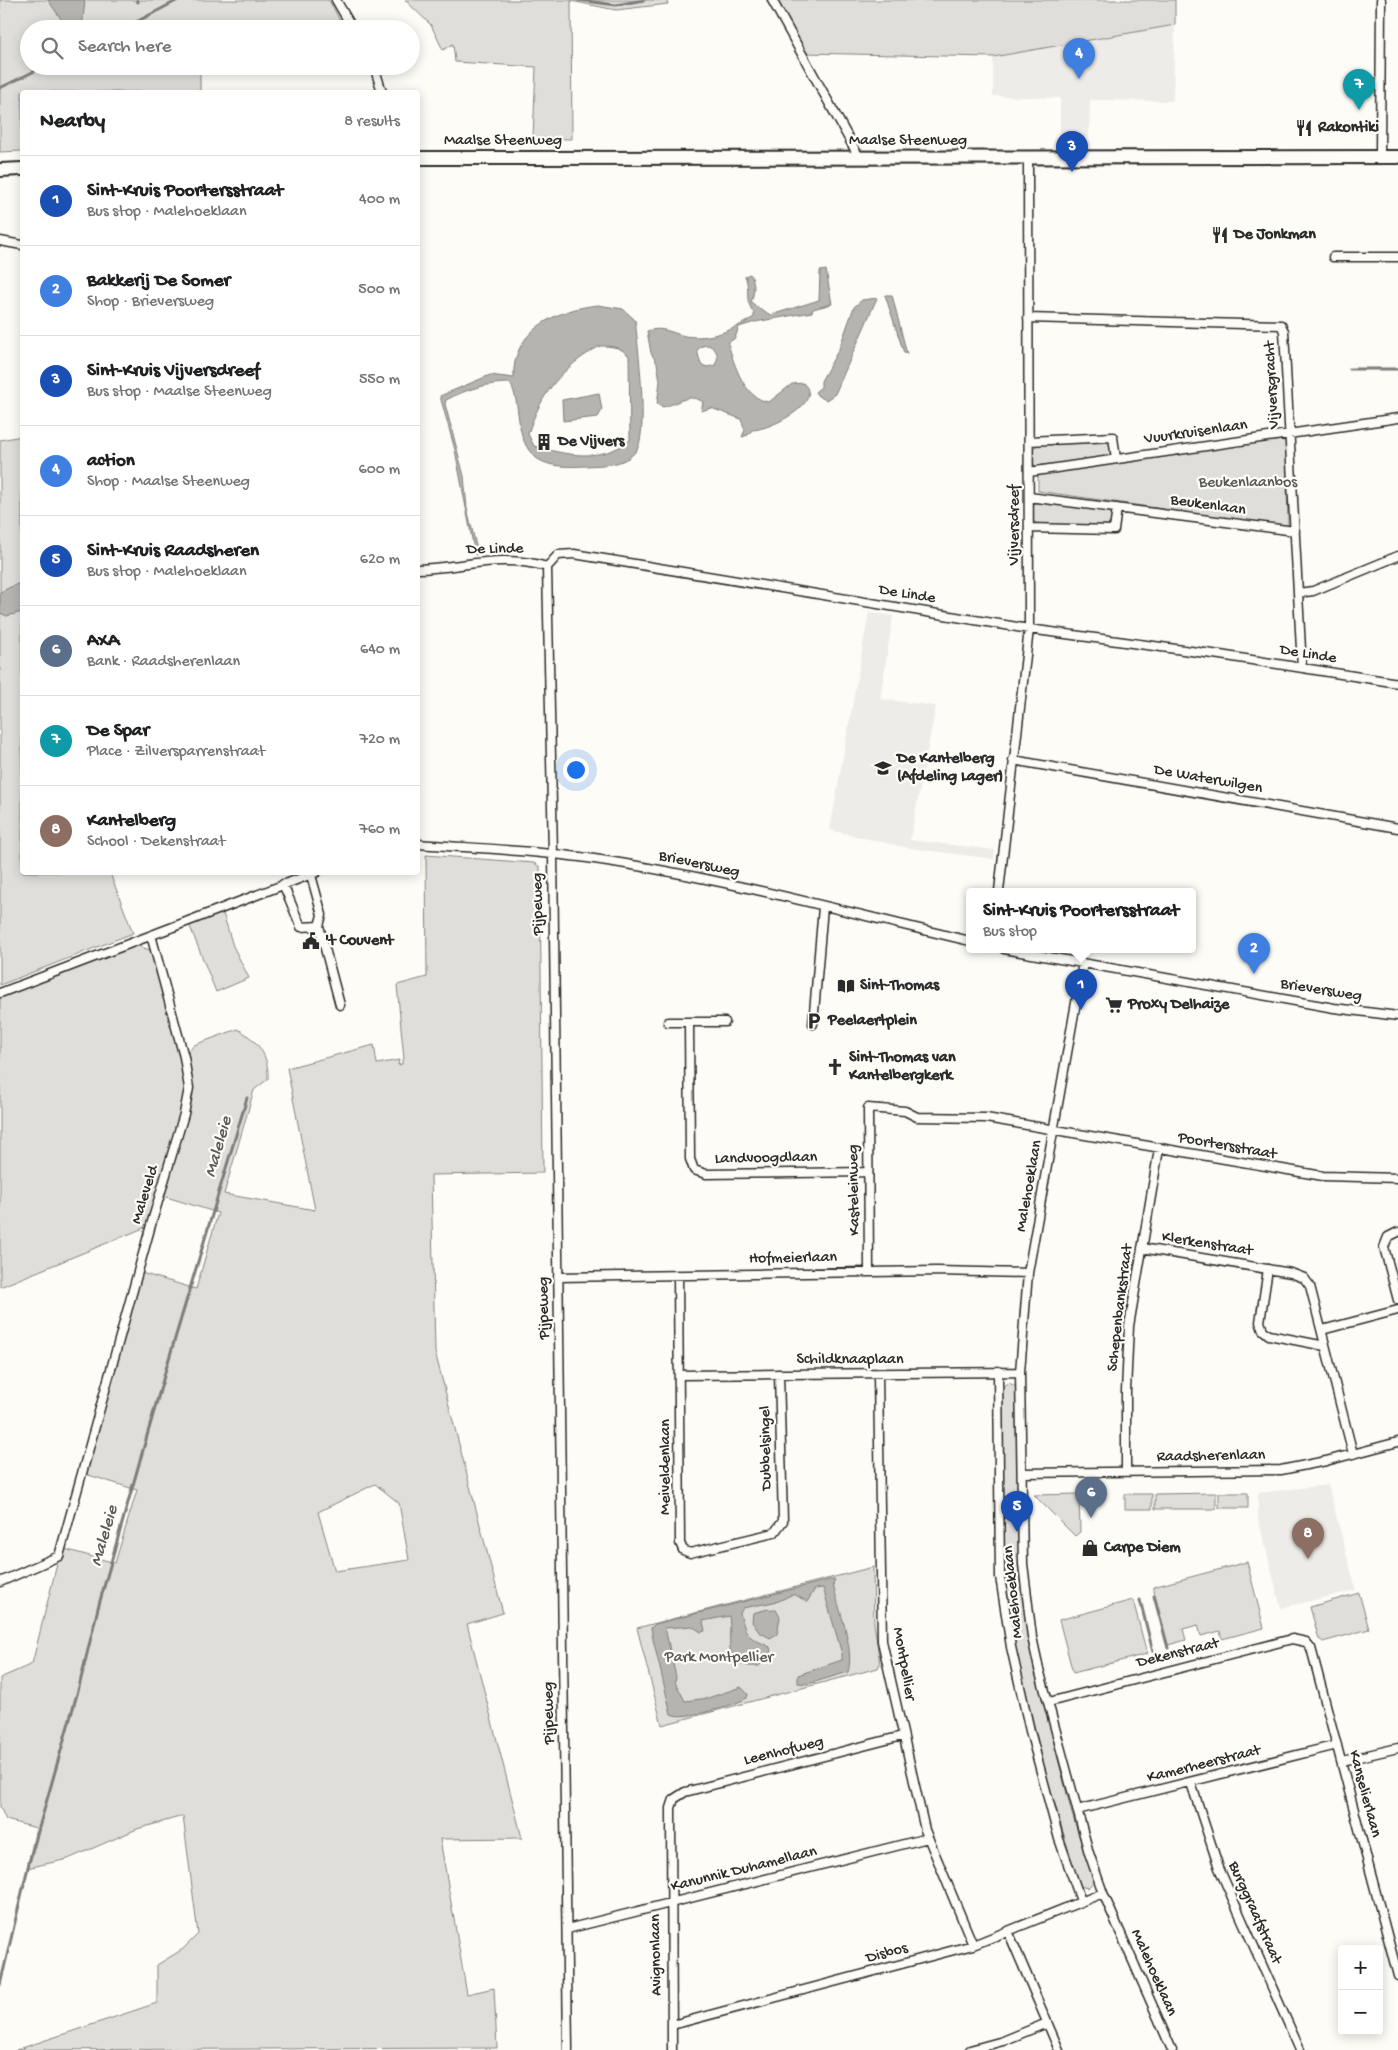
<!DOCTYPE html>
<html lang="en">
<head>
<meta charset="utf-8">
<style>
	:root { --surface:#fff; --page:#f6f6f6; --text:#202124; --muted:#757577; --line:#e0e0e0; --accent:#111827 }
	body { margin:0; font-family:"Gochi Hand",sans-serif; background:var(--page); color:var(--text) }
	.controls { position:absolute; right:15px; bottom:15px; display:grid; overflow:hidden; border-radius:5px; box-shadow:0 2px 12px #0003 }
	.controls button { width:45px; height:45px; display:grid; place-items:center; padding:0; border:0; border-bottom:1px solid var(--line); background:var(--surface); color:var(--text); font:25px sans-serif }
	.you { position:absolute; left:575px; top:769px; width:18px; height:18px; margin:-12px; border:4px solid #fff; border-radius:50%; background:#1a73e8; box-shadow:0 0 0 8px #1a73e833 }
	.badge { display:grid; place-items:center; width:32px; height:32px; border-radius:50%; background:var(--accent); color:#fff; font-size:16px; font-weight:700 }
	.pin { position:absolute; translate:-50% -41px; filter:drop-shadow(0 1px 2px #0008) }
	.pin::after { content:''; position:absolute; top:26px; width:18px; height:15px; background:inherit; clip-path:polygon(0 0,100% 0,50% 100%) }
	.popup { position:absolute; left:966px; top:888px; width:230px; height:65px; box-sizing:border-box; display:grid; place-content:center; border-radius:5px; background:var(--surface); filter:drop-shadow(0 1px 4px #0005); font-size:16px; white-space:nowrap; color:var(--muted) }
	.popup b { font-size:19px; color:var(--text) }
	.popup::after { content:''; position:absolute; left:50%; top:100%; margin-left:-10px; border:10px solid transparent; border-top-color:var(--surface) }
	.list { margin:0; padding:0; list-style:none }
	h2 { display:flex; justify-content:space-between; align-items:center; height:65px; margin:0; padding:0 20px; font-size:21px }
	h2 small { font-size:16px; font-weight:400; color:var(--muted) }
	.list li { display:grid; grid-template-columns:32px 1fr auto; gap:15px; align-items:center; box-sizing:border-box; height:90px; padding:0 20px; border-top:1px solid var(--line) }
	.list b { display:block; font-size:19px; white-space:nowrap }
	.list p { margin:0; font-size:16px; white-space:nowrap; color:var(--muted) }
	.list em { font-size:16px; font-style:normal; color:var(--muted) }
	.icon { flex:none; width:28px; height:28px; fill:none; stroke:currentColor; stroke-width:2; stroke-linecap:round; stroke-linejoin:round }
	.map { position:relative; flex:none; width:1398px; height:2050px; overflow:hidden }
	.search { position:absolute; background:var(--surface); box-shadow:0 2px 12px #0003; left:20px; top:20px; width:400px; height:55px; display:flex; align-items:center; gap:12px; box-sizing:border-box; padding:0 18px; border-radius:28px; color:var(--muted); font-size:19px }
	.panel { position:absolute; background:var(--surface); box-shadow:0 2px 12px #0003; left:20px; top:90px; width:400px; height:785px; border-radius:5px }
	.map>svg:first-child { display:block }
	.built { fill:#edece8 }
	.green { fill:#dfdeda; stroke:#858482; fill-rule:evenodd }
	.water { fill:#b5b4b1; stroke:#7e7d7b; fill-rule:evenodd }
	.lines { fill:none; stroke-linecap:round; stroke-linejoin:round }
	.stream { stroke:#7e7d7b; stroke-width:3 }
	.minor-casing { stroke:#2b2b2b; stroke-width:11 }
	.primary-casing { stroke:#2b2b2b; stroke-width:16 }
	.minor { stroke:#fdfcf7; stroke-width:8 }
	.primary { stroke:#fdfcf7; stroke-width:12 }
	.labels { text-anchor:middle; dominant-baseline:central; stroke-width:4.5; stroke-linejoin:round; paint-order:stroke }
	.poi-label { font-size:16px; font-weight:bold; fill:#2b2b2b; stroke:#fdfcf7; text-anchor:start }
	.street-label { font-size:16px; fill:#2b2b2b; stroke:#fdfcf7 }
	.park-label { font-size:16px; fill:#585857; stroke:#fdfcf7 }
	.water-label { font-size:18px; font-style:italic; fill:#5b5b5a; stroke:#fdfcf7 }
</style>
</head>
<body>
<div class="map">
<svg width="1398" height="2050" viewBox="0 0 1398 2050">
	<rect width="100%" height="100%" fill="#fdfcf7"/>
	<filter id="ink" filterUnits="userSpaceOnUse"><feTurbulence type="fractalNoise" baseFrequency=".02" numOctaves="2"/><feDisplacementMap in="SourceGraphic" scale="10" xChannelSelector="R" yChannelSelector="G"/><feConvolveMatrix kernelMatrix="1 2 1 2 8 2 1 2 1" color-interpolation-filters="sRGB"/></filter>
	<g filter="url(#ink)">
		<path class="built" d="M1175,25l-2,76 -83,-1 -1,38h-29v-40l-67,-2v-39z
			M869,612l24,4 -13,83 56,7 -26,134 85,10 -1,9 -86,-11 -78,-18z
			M1328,1485l28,105 -75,18 -23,-90v-25z"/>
		<path class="green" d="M0,0h329l14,26 -14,3h-300v37h171v26h-178v59l-22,1z
			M405,0h261l2,4 -52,6 -45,-9 1,138 -39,-1 3,-71 -81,-5 -2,-18 -10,6 -12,-25z
			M772,0h403v25l-182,32 -191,-4z
			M22,436v436l88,1 23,60 -133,52v-545z
			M1286,439l2,88 -250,-36v-18z
			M1107,441l4,3 -1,12 -72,11 -5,-3 -2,-14 7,-6z
			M1037,501l71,10 4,2v9l-7,4 -67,-2 -5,-3 -1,-15z
			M426,855l108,8 6,4 3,306 -112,2 4,177 68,261 -36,11 55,214 -82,1 27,155 27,-6 3,60 -481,2 141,-47v-38l26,-16 15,-15 -15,-118 -46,13 -69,30 -41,9 9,-40 -30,-8 -6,-13v-129l32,-14 29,-116 54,15 22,-73 -55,-17 56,-201 58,17 22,-76 -58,-18 -9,30 -151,62v-290l135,-52 18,6 32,105 9,-11 44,-16c20,12 31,26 30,50l-14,11 -30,104 91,16 -28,-142 87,-23 3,19 22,-4 -1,5 4,-1v-4l2,-1 -7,-74 30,-8zM375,1484l24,19 10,57 -74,11 -17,-59z
			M222,910l11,36 16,32 -33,14 -27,-68z
			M1009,1383l6,3 2,4 3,190 10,69 42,165 20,62 1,6 -5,6 -9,-2 -33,-112 -31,-126 -10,-71 -3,-33v-157z
			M1216,1493v16h-61v-15z
			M1219,1493h29v15h-29z
			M1079,1494l1,38 -5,4 -41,-41z
			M1125,1494h27v15h-27z
			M1247,1562l17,66 -42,11 -2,-8 -19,5 -3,-11 -15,4 3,11 -18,5 -15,-58z
			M873,1567l1,56 6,41 -2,4 -216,57 -25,-97z
			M1359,1593l10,36 -46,13 -4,-3 -9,-32z
			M1133,1600l14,54 -74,19 -14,-53z"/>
		<path class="water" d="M48,0h37l-3,29h-14z
			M826,270l6,34 -19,5 -1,3 -57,10 -16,5 -4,11 -7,5c6,21 16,56 41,59l23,-18 11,-1c23,20 -34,47 -51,47l-4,5 -6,2 3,-7 -4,-11 -30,-11 -10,3 2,-9c-15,-10 -25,2 -40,5l-6,-3 3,-23 -3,-18 -6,-10 -4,-22c15,-5 25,2 38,5 26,4 48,-6 69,-19v-4c-11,-15 -3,-22 -9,-37l5,-2c6,7 4,21 1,28l10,8 10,5 48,-15 1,-29zM708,345c9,4 12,11 7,20l-7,2 -7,-2 -4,-15 5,-4z
			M885,295h7l15,59 -3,-1z
			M877,298l-42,96 -9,6 -8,-4 -3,-4 6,-5v-6l18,-32 15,-42 8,-7z
			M598,305l25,4 12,11c3,24 14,115 1,131 -12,15 -33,14 -50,15 -17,1 -42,2 -54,-12 -18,-20 -10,-50 -22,-71 -23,0 -43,6 -64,17l-1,4 19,72 3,32 11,46 -3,1 -20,-105 -15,-54 50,-21 24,3c-3,-47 43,-69 84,-73zM600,346c12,0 21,1 29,10l1,84c-29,23 -64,15 -96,6l-6,-12c13,-41 34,-67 72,-88z
			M599,393l3,17 -4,7 -35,4 -1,-21z
			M22,582v30l-15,4 -7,-3v-21z
			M829,1580h6l-2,4c5,24 22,64 15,88l-40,12 -10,-1v-8l44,-15v-6l-19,-66 -8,1 -8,13 -11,-7h-5l-12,6 -36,7 -3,5c7,26 8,23 30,34l1,6 -12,13c-40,3 -26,-27 -30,-50l-26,5 2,10 -4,1 -9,-6 -27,2 11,49 -1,5 10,19 23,-3 33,-11 7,7 -1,4c-12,7 -64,23 -76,16l-18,-75 -2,-11 4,-4z
			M768,1609l8,1 4,7 -3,17 -7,4 -11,-6 -7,-10 1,-9z"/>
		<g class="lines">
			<path class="stream" d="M137,0l1,2
				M578,0l38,5 28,-5
				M123,29l55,-29
				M0,88l45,-22
				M1350,369h48
				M1154,1596l14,52
				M1140,1600l13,52
				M0,1985l29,-122 50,-176 19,-79 70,-246 79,-264"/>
			<g class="minor-casing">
				<path id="minor" d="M336,0l17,29
					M772,0l87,157
					M374,66l8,26
					M1380,157l1,-157
					M0,241l22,4
					M1333,257h65
					M1028,318l253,7 3,6 18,337
					M1029,441l84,-4 3,22
					M1029,472l369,-54
					M1029,497l266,34
					M1029,528l85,2 3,-22
					M547,567l6,287 15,1196
					M547,567l11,-12 16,-1 455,75 191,26 178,28
					M418,569c44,-1 84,-16 129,-2
					M1298,593l15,-2 85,-35
					M1013,760l385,68
					M418,844c54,4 109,6 162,13 132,18 261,54 390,84
					M283,884l18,43 18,-1 3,-11 -11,-40
					M999,891l30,-262 -1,-472
					M319,926l21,79
					M1004,949l330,59 64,8
					M1083,963l-55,310 -8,99 3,192 9,73 7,32 50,184 14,40 69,157
					M0,993l317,-121
					M668,1022h21
					M725,1022h-36l1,137 4,11 12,4 162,-2
					M813,1024l10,-117
					M1398,1232l-10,5 -4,10 14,53
					M1142,1248l149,25 13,5 6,8 43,168
					M1268,1269l-8,53 3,8 6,5 56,11
					M869,1272l-1,-164 37,3 12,6 69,1 337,58 75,2
					M678,1275l2,268 3,7 7,3 84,-20 9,-12 -4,-147
					M558,1277l379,-6 91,2
					M1322,1330l76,-20
					M998,1371l2,206 11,70 19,84 29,108 22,62
					M878,1374l4,267 43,189 48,115
					M680,1375l340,-3
					M1126,1472v-81l3,-65 30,-177
					M1022,1473l259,-3 45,-9 72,-19
					M0,1582l59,-26 92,-331 33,-111 5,-26 -5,-31 -33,-122
					M1049,1702l243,-63 14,3 5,6 87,328
					M1342,1761l56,-13
					M1191,1783l28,85 81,182
					M1077,1810l260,-65
					M567,1929l361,-91
					M1008,1931l51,119
					M672,2025l301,-80 130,-52
					M672,2050l-1,-242 3,-9 11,-7 217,-56
					M970,2050l33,-9 44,-18"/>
			</g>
			<g class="primary-casing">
				<path id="primary" d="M418,158l980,-1
					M0,170l22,-1"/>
			</g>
			<use href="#minor" class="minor"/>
			<use href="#primary" class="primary"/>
		</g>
	</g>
	<defs>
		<g id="restaurant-bare" transform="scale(1.35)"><path d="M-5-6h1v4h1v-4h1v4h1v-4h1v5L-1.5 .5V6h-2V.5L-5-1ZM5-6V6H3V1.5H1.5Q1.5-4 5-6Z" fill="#2b2b2b" stroke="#fdfcf7" stroke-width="2.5" paint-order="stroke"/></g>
		<g id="building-bare" transform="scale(1.35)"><path d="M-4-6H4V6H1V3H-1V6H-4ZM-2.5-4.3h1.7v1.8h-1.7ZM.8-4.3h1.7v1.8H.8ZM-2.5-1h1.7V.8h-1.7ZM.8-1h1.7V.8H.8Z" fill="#2b2b2b" stroke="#fdfcf7" stroke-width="2.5" paint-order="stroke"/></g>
		<g id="school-bare" transform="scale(1.35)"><path d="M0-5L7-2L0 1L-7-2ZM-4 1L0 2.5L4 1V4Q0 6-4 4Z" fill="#2b2b2b" stroke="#fdfcf7" stroke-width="2.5" paint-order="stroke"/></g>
		<g id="civic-bare" transform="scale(1.35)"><path d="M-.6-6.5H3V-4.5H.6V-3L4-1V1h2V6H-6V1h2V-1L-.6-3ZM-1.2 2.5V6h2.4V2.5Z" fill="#2b2b2b" stroke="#fdfcf7" stroke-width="2.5" paint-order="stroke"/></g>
		<g id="library-bare" transform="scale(1.35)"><path d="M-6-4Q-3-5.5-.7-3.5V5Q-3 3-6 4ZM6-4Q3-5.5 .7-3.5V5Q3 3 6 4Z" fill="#2b2b2b" stroke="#fdfcf7" stroke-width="2.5" paint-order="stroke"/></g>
		<g id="supermarket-bare" transform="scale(1.35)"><path d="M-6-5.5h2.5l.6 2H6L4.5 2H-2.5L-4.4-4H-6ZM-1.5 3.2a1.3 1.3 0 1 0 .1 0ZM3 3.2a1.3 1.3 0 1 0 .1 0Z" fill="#2b2b2b" stroke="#fdfcf7" stroke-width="2.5" paint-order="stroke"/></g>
		<g id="parking-bare" transform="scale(1.35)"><path d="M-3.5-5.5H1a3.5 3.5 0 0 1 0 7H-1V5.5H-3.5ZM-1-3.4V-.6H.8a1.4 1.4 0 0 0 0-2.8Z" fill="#2b2b2b" stroke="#fdfcf7" stroke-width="2.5" paint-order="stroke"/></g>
		<g id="church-bare" transform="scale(1.35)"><path d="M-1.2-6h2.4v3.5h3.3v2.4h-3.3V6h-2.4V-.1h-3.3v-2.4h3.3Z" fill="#2b2b2b" stroke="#fdfcf7" stroke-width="2.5" paint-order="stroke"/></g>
		<g id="shop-bare" transform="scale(1.35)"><path d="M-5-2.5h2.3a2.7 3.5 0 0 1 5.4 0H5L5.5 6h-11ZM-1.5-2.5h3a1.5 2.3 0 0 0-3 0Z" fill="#2b2b2b" stroke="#fdfcf7" stroke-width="2.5" paint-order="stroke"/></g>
	</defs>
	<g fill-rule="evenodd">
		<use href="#restaurant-bare" x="1304" y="128"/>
		<use href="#restaurant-bare" x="1220" y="235"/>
		<use href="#building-bare" x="544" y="442"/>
		<use href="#school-bare" x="883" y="768"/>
		<use href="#civic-bare" x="311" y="941"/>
		<use href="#library-bare" x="846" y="986"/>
		<use href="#supermarket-bare" x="1114" y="1005"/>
		<use href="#parking-bare" x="814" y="1021"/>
		<use href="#church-bare" x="835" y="1067"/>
		<use href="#shop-bare" x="1090" y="1548"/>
	</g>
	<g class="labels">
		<g class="poi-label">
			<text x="1318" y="128">Rakontiki</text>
			<text x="1234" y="235">De Jonkman</text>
			<text x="558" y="442">De Vijvers</text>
			<text x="897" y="759">De Kantelberg<tspan x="897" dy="18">(Afdeling Lager)</tspan></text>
			<text x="325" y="941">'t Couvent</text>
			<text x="860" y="986">Sint-Thomas</text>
			<text x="1128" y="1005">Proxy Delhaize</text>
			<text x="828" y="1021">Peelaertplein</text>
			<text x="849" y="1058">Sint-Thomas van<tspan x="849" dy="18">Kantelbergkerk</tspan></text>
			<text x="1104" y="1548">Carpe Diem</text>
		</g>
		<g class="street-label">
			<text x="503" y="141">Maalse Steenweg</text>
			<text x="908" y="141">Maalse Steenweg</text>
			<text transform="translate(1273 385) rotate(-93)">Vijversgracht</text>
			<text transform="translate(1196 433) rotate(-8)">Vuurkruisenlaan</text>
			<text transform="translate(1208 506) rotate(8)">Beukenlaan</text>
			<text transform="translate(1015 525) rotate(-90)">Vijversdreef</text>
			<text transform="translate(495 550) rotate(-1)">De Linde</text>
			<text transform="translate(907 595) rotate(9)">De Linde</text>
			<text transform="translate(1308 655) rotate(9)">De Linde</text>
			<text transform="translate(1208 780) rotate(10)">De Waterwilgen</text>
			<text transform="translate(699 865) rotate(12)">Brieversweg</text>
			<text transform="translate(539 904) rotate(-91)">Pijpeweg</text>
			<text transform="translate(1321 991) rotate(9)">Brieversweg</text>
			<text transform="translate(1227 1147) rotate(10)">Poortersstraat</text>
			<text transform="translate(766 1159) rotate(-1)">Landvoogdlaan</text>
			<text transform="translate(1030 1186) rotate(-80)">Malehoeklaan</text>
			<text transform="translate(855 1190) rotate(-91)">Kasteleinweg</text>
			<text transform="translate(146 1195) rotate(-73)">Maleveld</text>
			<text transform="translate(1207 1245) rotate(9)">Klerkenstraat</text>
			<text transform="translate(793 1259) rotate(-1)">Hofmeierlaan</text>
			<text transform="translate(545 1308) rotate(-91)">Pijpeweg</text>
			<text transform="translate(1121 1308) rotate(-83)">Schepenbankstraat</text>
			<text x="850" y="1360">Schildknaaplaan</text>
			<text transform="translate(767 1448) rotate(-91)">Dubbelsingel</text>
			<text transform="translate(1211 1457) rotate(-1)">Raadsherenlaan</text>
			<text transform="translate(666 1467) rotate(-90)">Meiveldenlaan</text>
			<text transform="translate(1014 1592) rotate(-96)">Malehoeklaan</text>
			<text transform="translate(1178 1654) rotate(-14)">Dekenstraat</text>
			<text transform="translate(903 1664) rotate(80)">Montpellier</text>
			<text transform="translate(550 1713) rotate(-91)">Pijpeweg</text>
			<text transform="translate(784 1752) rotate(-14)">Leenhofweg</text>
			<text transform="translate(1204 1765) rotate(-14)">Kamerheerstraat</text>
			<text transform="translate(1364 1794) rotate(75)">Kanselierlaan</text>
			<text transform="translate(744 1870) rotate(-14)">Kanunnik Duhamellaan</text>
			<text transform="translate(1254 1913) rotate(66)">Burggraafstraat</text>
			<text transform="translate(887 1954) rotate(-15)">Disbos</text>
			<text transform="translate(657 1955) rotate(-91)">Avignonlaan</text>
			<text transform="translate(1153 1973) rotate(66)">Malehoeklaan</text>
		</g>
		<g class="park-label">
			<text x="1248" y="483">Beukenlaanbos</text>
			<text x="719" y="1658">Park Montpellier</text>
		</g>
		<g class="water-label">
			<text transform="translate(219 1147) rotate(-74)">Maleleie</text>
			<text transform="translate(105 1536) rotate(-74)">Maleleie</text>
		</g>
	</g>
</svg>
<div class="controls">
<button>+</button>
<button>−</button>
</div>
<div class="you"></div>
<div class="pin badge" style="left:1081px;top:1010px;background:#1a4fb4">1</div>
<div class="popup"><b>Sint-Kruis Poortersstraat</b>Bus stop</div>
<div class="pin badge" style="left:1254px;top:974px;background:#3f7fe0">2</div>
<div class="pin badge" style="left:1072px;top:172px;background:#1a4fb4">3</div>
<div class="pin badge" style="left:1079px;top:79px;background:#3f7fe0">4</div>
<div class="pin badge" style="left:1017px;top:1532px;background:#1a4fb4">5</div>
<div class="pin badge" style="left:1091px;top:1518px;background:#5c6f8a">6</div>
<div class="pin badge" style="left:1359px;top:110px;background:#0f9aa8">7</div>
<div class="pin badge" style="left:1308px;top:1559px;background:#8d6e63">8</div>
<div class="search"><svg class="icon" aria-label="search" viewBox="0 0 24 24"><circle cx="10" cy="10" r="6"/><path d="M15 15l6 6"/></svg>Search here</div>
<section class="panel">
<h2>Nearby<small>8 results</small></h2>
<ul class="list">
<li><span class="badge" style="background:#1a4fb4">1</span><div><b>Sint-Kruis Poortersstraat</b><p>Bus stop · Malehoeklaan</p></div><em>400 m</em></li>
<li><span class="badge" style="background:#3f7fe0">2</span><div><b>Bakkerij De Somer</b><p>Shop · Brieversweg</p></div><em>500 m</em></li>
<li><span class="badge" style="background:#1a4fb4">3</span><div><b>Sint-Kruis Vijversdreef</b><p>Bus stop · Maalse Steenweg</p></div><em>550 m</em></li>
<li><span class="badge" style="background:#3f7fe0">4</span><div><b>action</b><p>Shop · Maalse Steenweg</p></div><em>600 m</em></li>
<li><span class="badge" style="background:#1a4fb4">5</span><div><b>Sint-Kruis Raadsheren</b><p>Bus stop · Malehoeklaan</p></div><em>620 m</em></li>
<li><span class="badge" style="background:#5c6f8a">6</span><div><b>AXA</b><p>Bank · Raadsherenlaan</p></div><em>640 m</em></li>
<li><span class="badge" style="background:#0f9aa8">7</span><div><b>De Spar</b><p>Place · Zilversparrenstraat</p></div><em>720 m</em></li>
<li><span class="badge" style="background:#8d6e63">8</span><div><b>Kantelberg</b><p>School · Dekenstraat</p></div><em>760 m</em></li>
</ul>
</section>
</div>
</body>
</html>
